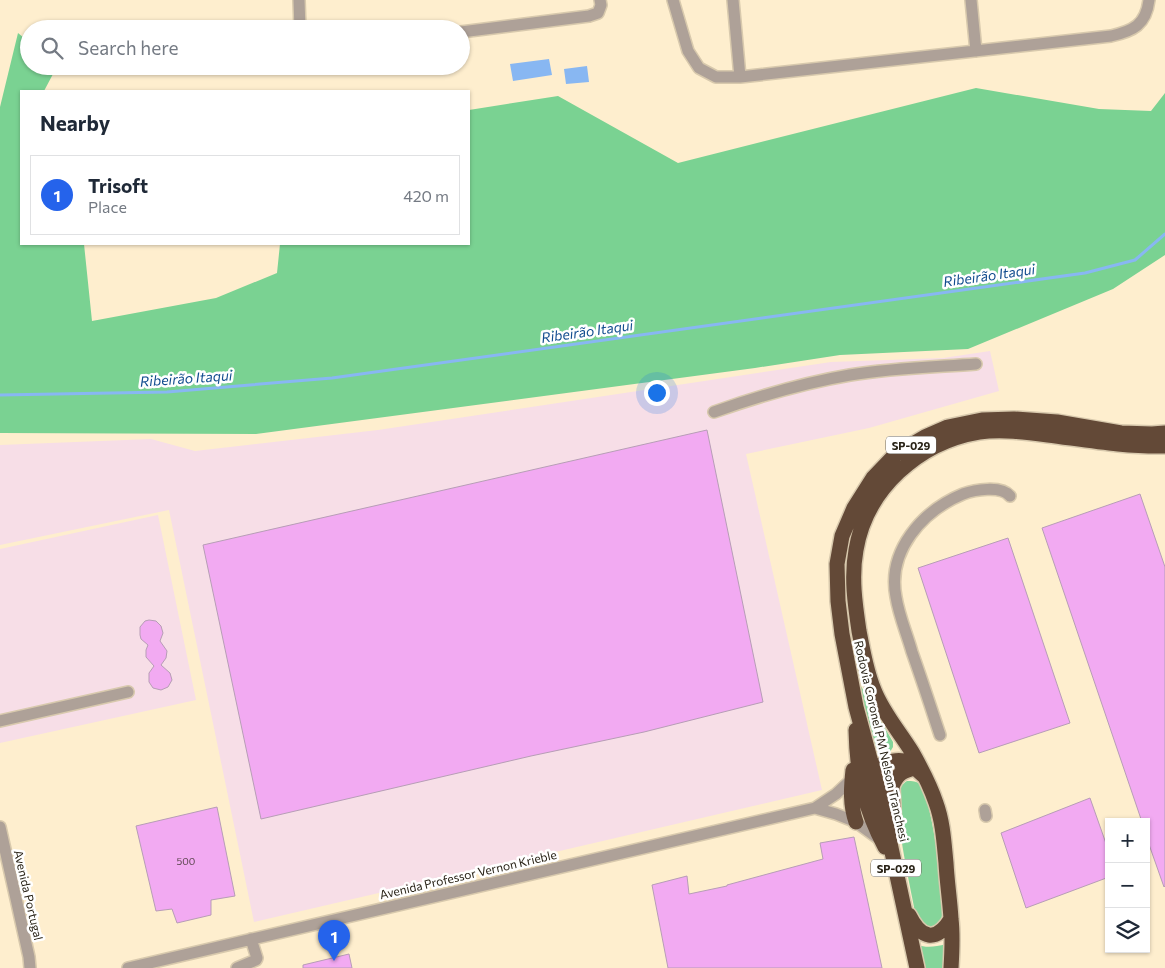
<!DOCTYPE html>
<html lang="en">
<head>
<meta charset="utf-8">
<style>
	:root { --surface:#fff; --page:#f6f6f7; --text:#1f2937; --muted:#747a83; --line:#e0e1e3; --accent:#2563eb }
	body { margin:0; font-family:Commissioner,sans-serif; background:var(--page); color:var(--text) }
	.controls { position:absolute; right:15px; bottom:15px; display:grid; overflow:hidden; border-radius:0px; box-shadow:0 1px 4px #0004 }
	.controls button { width:45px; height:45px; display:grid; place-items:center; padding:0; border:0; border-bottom:1px solid var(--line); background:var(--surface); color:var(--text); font:25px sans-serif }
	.you { position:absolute; left:656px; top:392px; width:18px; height:18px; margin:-12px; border:4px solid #fff; border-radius:50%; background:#1a73e8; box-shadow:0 0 0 8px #1a73e833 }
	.badge { display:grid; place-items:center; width:32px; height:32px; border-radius:50%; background:var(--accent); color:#fff; font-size:16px; font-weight:700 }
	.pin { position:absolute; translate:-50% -41px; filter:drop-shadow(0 1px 2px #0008) }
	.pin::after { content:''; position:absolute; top:26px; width:18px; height:15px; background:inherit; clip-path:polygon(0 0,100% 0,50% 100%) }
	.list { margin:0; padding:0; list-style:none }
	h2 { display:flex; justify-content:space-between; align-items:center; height:65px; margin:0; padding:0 20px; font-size:21px }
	h2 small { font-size:16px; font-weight:400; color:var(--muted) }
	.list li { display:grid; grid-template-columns:32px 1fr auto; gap:15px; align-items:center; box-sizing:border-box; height:80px; margin:0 10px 10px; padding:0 10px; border:1px solid var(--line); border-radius:0px }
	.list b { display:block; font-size:19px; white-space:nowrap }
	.list p { margin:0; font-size:16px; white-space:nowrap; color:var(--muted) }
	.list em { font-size:16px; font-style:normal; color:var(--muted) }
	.icon { flex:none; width:28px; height:28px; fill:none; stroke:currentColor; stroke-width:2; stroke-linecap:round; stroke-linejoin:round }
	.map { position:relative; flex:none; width:1165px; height:968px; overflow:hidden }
	.search { position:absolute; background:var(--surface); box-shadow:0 1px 4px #0004; left:20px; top:20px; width:450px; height:55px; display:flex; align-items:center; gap:12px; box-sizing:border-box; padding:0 18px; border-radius:28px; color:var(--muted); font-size:19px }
	.panel { position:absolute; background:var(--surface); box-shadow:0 1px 4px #0004; left:20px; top:90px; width:450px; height:155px; border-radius:0px }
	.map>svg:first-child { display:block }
	.industrial { fill:#f7dee7 }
	.green { fill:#85d59a }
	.forest { fill:#7ad292 }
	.water { fill:#88b7f2 }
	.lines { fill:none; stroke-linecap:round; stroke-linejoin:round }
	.stream { stroke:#88b7f2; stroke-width:3 }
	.building { fill:#f2aaf2; stroke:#b79db6 }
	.minor-casing { stroke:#d8c9ad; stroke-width:14 }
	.highway-casing { stroke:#d8c9ad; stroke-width:18 }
	.minor { stroke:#aea198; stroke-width:11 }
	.highway { stroke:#634937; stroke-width:15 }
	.labels { text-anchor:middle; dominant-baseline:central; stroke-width:5; stroke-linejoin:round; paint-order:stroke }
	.number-label { font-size:10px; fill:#5b454e }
	.shield { fill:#fff; stroke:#69655d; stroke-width:1 }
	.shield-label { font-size:11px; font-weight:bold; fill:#292317 }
	.street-label { font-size:12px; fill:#292317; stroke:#fff }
	.water-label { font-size:14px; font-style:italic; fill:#114c8e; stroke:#fff }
</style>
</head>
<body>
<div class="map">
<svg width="1165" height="968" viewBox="0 0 1165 968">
	<rect width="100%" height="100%" fill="#feeece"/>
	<path class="industrial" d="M990,351l9,40 -130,37 -123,26 76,336 -568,132 -85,-412 -169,35v-100l151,-6 44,12 183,-21 453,-68 112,-4z
		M158,515l38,185 -196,43v-194z"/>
	<path class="green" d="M858,681l35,61v5l-3,5h-8l-7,-4z
		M907,781c5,0 10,0 14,4 10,12 26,121 20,135 -2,5 -7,7 -12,9l-8,-4 -6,-13c-4,-24 -24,-106 -14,-125 1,-2 4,-5 6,-6z
		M946,944l-1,24h-21l-7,-23c10,3 18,2 29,-1z"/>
	<path class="forest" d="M18,33l11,9v24h20l4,8 -9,17h-23v153h63l8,77 124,-23 61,-25 3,-29h189v-134l89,-14 120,67 298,-75 123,21 52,2 14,-18v162l-52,34 -145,60 -128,6 -85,13 -499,66 -256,-1v-326z"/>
	<path class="water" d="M549,59l3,16 -39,6 -3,-17z
		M587,66l2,16 -23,2 -2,-15z"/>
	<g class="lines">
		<path class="stream" d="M0,395l167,-3 165,-14 753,-105 50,-13 30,-26"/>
	</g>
	<path class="building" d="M707,430l56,272 -119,30 -113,24 -270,63 -58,-274z
		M1140,494l25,73v319l-1,1 -18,-51v-14h-4l-100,-294z
		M1008,538l62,185 -91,30 -61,-185z
		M149,620l7,1 5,5 2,7 -3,8 7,10 -1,7 -5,7 9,8 2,7 -4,7 -7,3 -8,-2 -4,-6v-9l5,-7 -8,-9v-7l2,-5 -7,-6 -1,-4v-8l5,-6z
		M1090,798l19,54v25l-83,31 -25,-75z
		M217,807l18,89 -24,4v15l-34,8 -5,-14 -16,2 -20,-85z
		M854,837l28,131h-214l-16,-83 35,-9 2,18 38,-8v-1l96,-26 -3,-16z
		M349,954l3,14h-49v-3z"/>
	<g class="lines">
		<g class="minor-casing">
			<path id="minor" d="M299,0l1,29
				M673,0l15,51 11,17 17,9h24
				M733,0l7,77 371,-41c22,-5 35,-11 38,-36
				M971,0l5,51
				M461,32l128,-16 9,-3 3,-8 -1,-5
				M714,412c45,-16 89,-29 136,-37 42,-7 84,-8 126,-11
				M0,721l128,-29
				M940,735c-9,-27 -18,-55 -28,-83 -5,-18 -13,-36 -16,-55 -9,-46 26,-86 67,-103 11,-4 38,-9 47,2
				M815,808l21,6 20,8 26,19
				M985,810l1,6
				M0,827l29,130 1,11
				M128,968l687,-160 21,-14 16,-15
				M237,968l19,-8 1,-2 -6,-19"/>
		</g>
		<g class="highway-casing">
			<path id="highway" d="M856,730c1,45 8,77 29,117
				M853,770c-2,18 -3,35 3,52
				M864,773c15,-7 37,-21 51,-5
				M894,829l-2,-42c4,-12 11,-17 23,-19l10,9
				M909,915c12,24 27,28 42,4
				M917,968l-38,-176 -23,-85 -14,-73 -4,-33 -1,-37 5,-28 12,-28 19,-30 23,-24 29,-17 23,-10 34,-7 32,-1 43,3 64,11 31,1 13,-1
				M951,968c1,-16 2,-32 0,-49 -1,-18 -4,-37 -5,-56 -2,-20 -3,-41 -10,-60 -6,-18 -15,-35 -24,-51 -13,-21 -29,-39 -38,-62 -8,-19 -11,-39 -15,-59 -4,-27 -8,-54 -3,-81 10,-61 63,-108 123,-118 23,-3 46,0 69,3 39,5 78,12 117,11"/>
		</g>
		<use href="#minor" class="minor"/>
		<use href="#highway" class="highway"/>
	</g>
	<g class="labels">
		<g class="number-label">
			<text x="186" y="861">500</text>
		</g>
		<g class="shield">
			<rect x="886" y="436.5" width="50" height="17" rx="4"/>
			<rect x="871" y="859.5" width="50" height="17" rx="4"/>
		</g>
		<g class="shield-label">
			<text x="911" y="445">SP-029</text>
			<text x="896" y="868">SP-029</text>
		</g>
		<g class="street-label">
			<text transform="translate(882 741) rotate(77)">Rodovia Coronel PM Nelson Tranchesi</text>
			<text transform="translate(468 874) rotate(-13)">Avenida Professor Vernon Krieble</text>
			<text transform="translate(29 895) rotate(77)">Avenida Portugal</text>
		</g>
		<g class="water-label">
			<text transform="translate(989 275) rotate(-8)">Ribeirão Itaqui</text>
			<text transform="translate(587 331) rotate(-8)">Ribeirão Itaqui</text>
			<text transform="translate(186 378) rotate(-4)">Ribeirão Itaqui</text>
		</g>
	</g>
</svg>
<div class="controls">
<button>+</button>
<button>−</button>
<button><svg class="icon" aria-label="layers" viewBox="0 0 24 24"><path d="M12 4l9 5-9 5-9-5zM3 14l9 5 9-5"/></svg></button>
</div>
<div class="you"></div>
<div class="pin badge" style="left:334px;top:961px">1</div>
<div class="search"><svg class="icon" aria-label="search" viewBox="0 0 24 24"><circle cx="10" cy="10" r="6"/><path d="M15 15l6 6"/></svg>Search here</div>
<section class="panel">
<h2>Nearby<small></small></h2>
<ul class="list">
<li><span class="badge">1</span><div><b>Trisoft</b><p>Place</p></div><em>420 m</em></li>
</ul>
</section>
</div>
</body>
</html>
